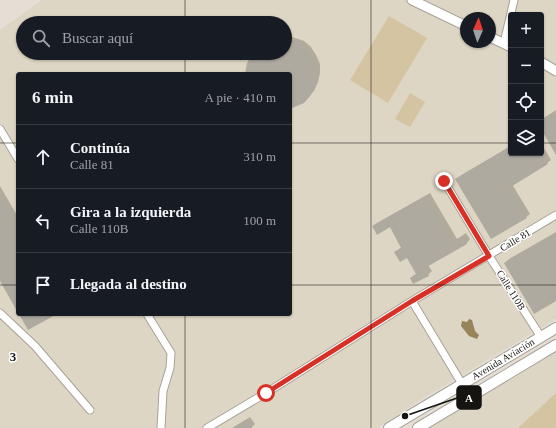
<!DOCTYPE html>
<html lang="es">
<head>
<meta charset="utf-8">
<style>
	:root { --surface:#171b24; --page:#20242c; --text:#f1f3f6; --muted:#9ea1a6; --line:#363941 }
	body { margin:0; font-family:Georgia,serif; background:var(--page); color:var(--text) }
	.controls { position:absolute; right:12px; top:12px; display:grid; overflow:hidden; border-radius:4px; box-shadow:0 1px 3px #0004 }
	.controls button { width:36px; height:36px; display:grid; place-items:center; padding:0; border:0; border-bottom:1px solid var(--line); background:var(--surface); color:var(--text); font:20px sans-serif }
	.compass { position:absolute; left:460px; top:12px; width:36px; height:36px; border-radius:50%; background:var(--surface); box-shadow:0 1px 3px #0004; rotate:3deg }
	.stop { position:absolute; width:12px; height:12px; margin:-9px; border:3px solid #d93025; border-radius:50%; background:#fff }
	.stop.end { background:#d93025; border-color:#fff; box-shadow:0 1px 4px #0008 }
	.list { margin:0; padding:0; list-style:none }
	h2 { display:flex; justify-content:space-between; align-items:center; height:52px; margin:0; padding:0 16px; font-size:17px }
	h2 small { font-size:13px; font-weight:400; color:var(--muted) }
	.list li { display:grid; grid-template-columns:26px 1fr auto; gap:12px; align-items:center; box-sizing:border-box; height:64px; padding:0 16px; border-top:1px solid var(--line) }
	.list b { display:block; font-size:15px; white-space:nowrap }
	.list p { margin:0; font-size:13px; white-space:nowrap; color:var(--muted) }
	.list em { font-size:13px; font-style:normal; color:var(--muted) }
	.icon { flex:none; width:22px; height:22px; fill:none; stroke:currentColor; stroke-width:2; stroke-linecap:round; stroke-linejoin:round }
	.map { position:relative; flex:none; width:556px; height:428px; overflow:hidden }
	.search { position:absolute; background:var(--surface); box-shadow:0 1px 3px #0004; left:16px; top:16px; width:276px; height:44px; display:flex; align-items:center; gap:10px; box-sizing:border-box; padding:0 14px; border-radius:22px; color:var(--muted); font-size:15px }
	.panel { position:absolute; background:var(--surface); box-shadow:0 1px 3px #0004; left:16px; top:72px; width:276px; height:244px; border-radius:4px }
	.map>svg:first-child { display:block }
	.built { fill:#ded6c4; fill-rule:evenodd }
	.green { fill:#d5c4a2 }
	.water { fill:#97845a }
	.shadow { fill:#0003 }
	.building { fill:#afaaa0 }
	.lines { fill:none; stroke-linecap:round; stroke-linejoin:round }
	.street-casing { stroke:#a7a298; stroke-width:9 }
	.secondary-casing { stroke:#a7a298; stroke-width:11 }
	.primary-casing { stroke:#a7a298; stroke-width:12 }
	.street { stroke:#fff; stroke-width:7 }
	.secondary { stroke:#fff; stroke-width:9 }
	.primary { stroke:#fff; stroke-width:10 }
	.route { stroke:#d93025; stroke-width:5 }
	.grid { fill:none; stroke:#151410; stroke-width:1; stroke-opacity:0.55 }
	.labels { text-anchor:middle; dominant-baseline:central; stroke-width:3; stroke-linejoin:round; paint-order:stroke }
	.street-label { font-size:10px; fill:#151410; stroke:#fff }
	.grid-label { font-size:13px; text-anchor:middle; font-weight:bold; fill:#151410; stroke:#fff; stroke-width:3; stroke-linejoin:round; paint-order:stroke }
	.leader { fill:none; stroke:#151410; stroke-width:1.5 }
	.callout-dot { fill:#151410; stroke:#fff; stroke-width:1.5 }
	.callout { fill:#151410; stroke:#151410; stroke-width:1.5 }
	.callout-label { font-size:11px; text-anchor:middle; font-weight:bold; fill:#fff }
</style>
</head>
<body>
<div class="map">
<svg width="556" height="428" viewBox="0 0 556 428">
	<rect width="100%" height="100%" fill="#e4ded4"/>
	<path class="built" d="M42,0h514v319l-137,82 -41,27h-378v-398zM511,15h30v138h-30zM466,18h24v24h-24zM23,23h262v30h-262zM18,74h272v240h-272z
		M556,348v80h-133z"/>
	<path class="green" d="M389,16l38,22 -39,65 -38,-23z
		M410,93l15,9 -15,25 -15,-8z
		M556,393v35h-38z"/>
	<path class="water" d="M469,319l3,1 3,11 4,4 -2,4 -8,-3 -8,-10 1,-5 5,1z"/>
	<path class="shadow" d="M285,36h4l15,5 7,6 5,8 4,9v9l-2,9 -4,9 -11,11 -13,6v-34h-43l8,-21h30z
		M556,110v43l-15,-26v-7z
		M541,143l10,17 -4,3 -35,21 18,30 -4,3 -70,-37 4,-4 51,-30v7h30z
		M0,186l18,31v94l-18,-32z
		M430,193l27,46 9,-6 4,6 -3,4 -39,22 4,6 -4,4 -17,3 6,-5 -10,-16 -12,-5 7,-5 -12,-21 -17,1 4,-4z
		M556,232v68l-51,-37 4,-4z
		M250,417l5,7 -4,4h-19z"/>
	<path class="building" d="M285,39l15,5 8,7 5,8 3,9 1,9 -2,10 -4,8 -7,8 -14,6v-35h-45l2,-11 6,-10h32z
		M553,113l3,4v38l-15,-26v-9z
		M511,146v7h30l7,11 -39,24 18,30 -36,21 -36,-60z
		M0,196l18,31v86l-18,-32z
		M426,196l27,45 10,-5 4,8 -42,24 4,8 -16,8 -3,-6 6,-4 -9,-16 -7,4 -6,-10 7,-4 -11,-21 -13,8 -5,-9z
		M556,233v68l-22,13 -30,-51z
		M19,314h38l-29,16z
		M246,420l6,8h-19z"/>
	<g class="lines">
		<g class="street-casing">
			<path id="street" d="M504,43l10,-43
				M0,129l18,30
				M444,181l45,75 52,81
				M412,301l50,83
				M0,313l35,33 55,64
				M147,314l24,39 -1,15 -7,23 -2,37
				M207,428l59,-35 146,-92 144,-86"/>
		</g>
		<g class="secondary-casing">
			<path id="secondary" d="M412,0l54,26
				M490,37l21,10
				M541,62l15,9"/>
		</g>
		<g class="primary-casing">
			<path id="primary" d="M389,428l167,-100
				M418,428l138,-83"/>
		</g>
		<use href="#street" class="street"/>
		<use href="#secondary" class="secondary"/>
		<use href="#primary" class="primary"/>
	</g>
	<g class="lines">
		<path class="route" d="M266,393l146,-92 77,-45 -45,-75"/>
	</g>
	<path class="grid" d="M185,0v23M371,0v428M185,53v21M0,143h18M290,143h221M541,143h15M0,285h18M290,285h266M185,314v114"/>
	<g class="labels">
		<g class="street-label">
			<text transform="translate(515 240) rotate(-31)">Calle 81</text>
			<text transform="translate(511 290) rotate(58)">Calle 110B</text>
			<text transform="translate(503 359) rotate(-31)">Avenida Aviación</text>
		</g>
	</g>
	<g class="grid-label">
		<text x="13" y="361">3</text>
	</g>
	<path class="leader" d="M405 416L457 398"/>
	<circle class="callout-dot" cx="405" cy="416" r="4"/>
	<rect class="callout" x="457" y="386" width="24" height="23" rx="4"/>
	<g class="callout-label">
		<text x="469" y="402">A</text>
	</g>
</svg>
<div class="controls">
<button>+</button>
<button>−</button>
<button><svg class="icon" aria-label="locate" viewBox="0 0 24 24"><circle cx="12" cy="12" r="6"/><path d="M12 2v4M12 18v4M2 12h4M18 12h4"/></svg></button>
<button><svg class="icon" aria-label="layers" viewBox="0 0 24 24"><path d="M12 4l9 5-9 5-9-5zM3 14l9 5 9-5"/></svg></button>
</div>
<svg class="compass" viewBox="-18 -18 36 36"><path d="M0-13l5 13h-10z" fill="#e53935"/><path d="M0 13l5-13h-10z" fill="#9ea1a6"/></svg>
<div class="stop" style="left:266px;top:393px"></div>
<div class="stop end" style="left:444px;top:181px"></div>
<div class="search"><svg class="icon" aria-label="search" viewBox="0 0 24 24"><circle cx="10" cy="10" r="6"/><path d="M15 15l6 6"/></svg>Buscar aquí</div>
<section class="panel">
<h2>6 min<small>A pie · 410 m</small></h2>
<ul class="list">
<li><svg class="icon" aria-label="ahead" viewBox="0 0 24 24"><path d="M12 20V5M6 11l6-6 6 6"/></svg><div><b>Continúa</b><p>Calle 81</p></div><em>310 m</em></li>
<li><svg class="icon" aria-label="left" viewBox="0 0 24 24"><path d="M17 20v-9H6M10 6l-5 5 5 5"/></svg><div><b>Gira a la izquierda</b><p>Calle 110B</p></div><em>100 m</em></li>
<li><svg class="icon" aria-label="arrive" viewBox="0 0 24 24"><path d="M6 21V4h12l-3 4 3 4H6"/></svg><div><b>Llegada al destino</b></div></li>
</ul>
</section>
</div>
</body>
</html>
